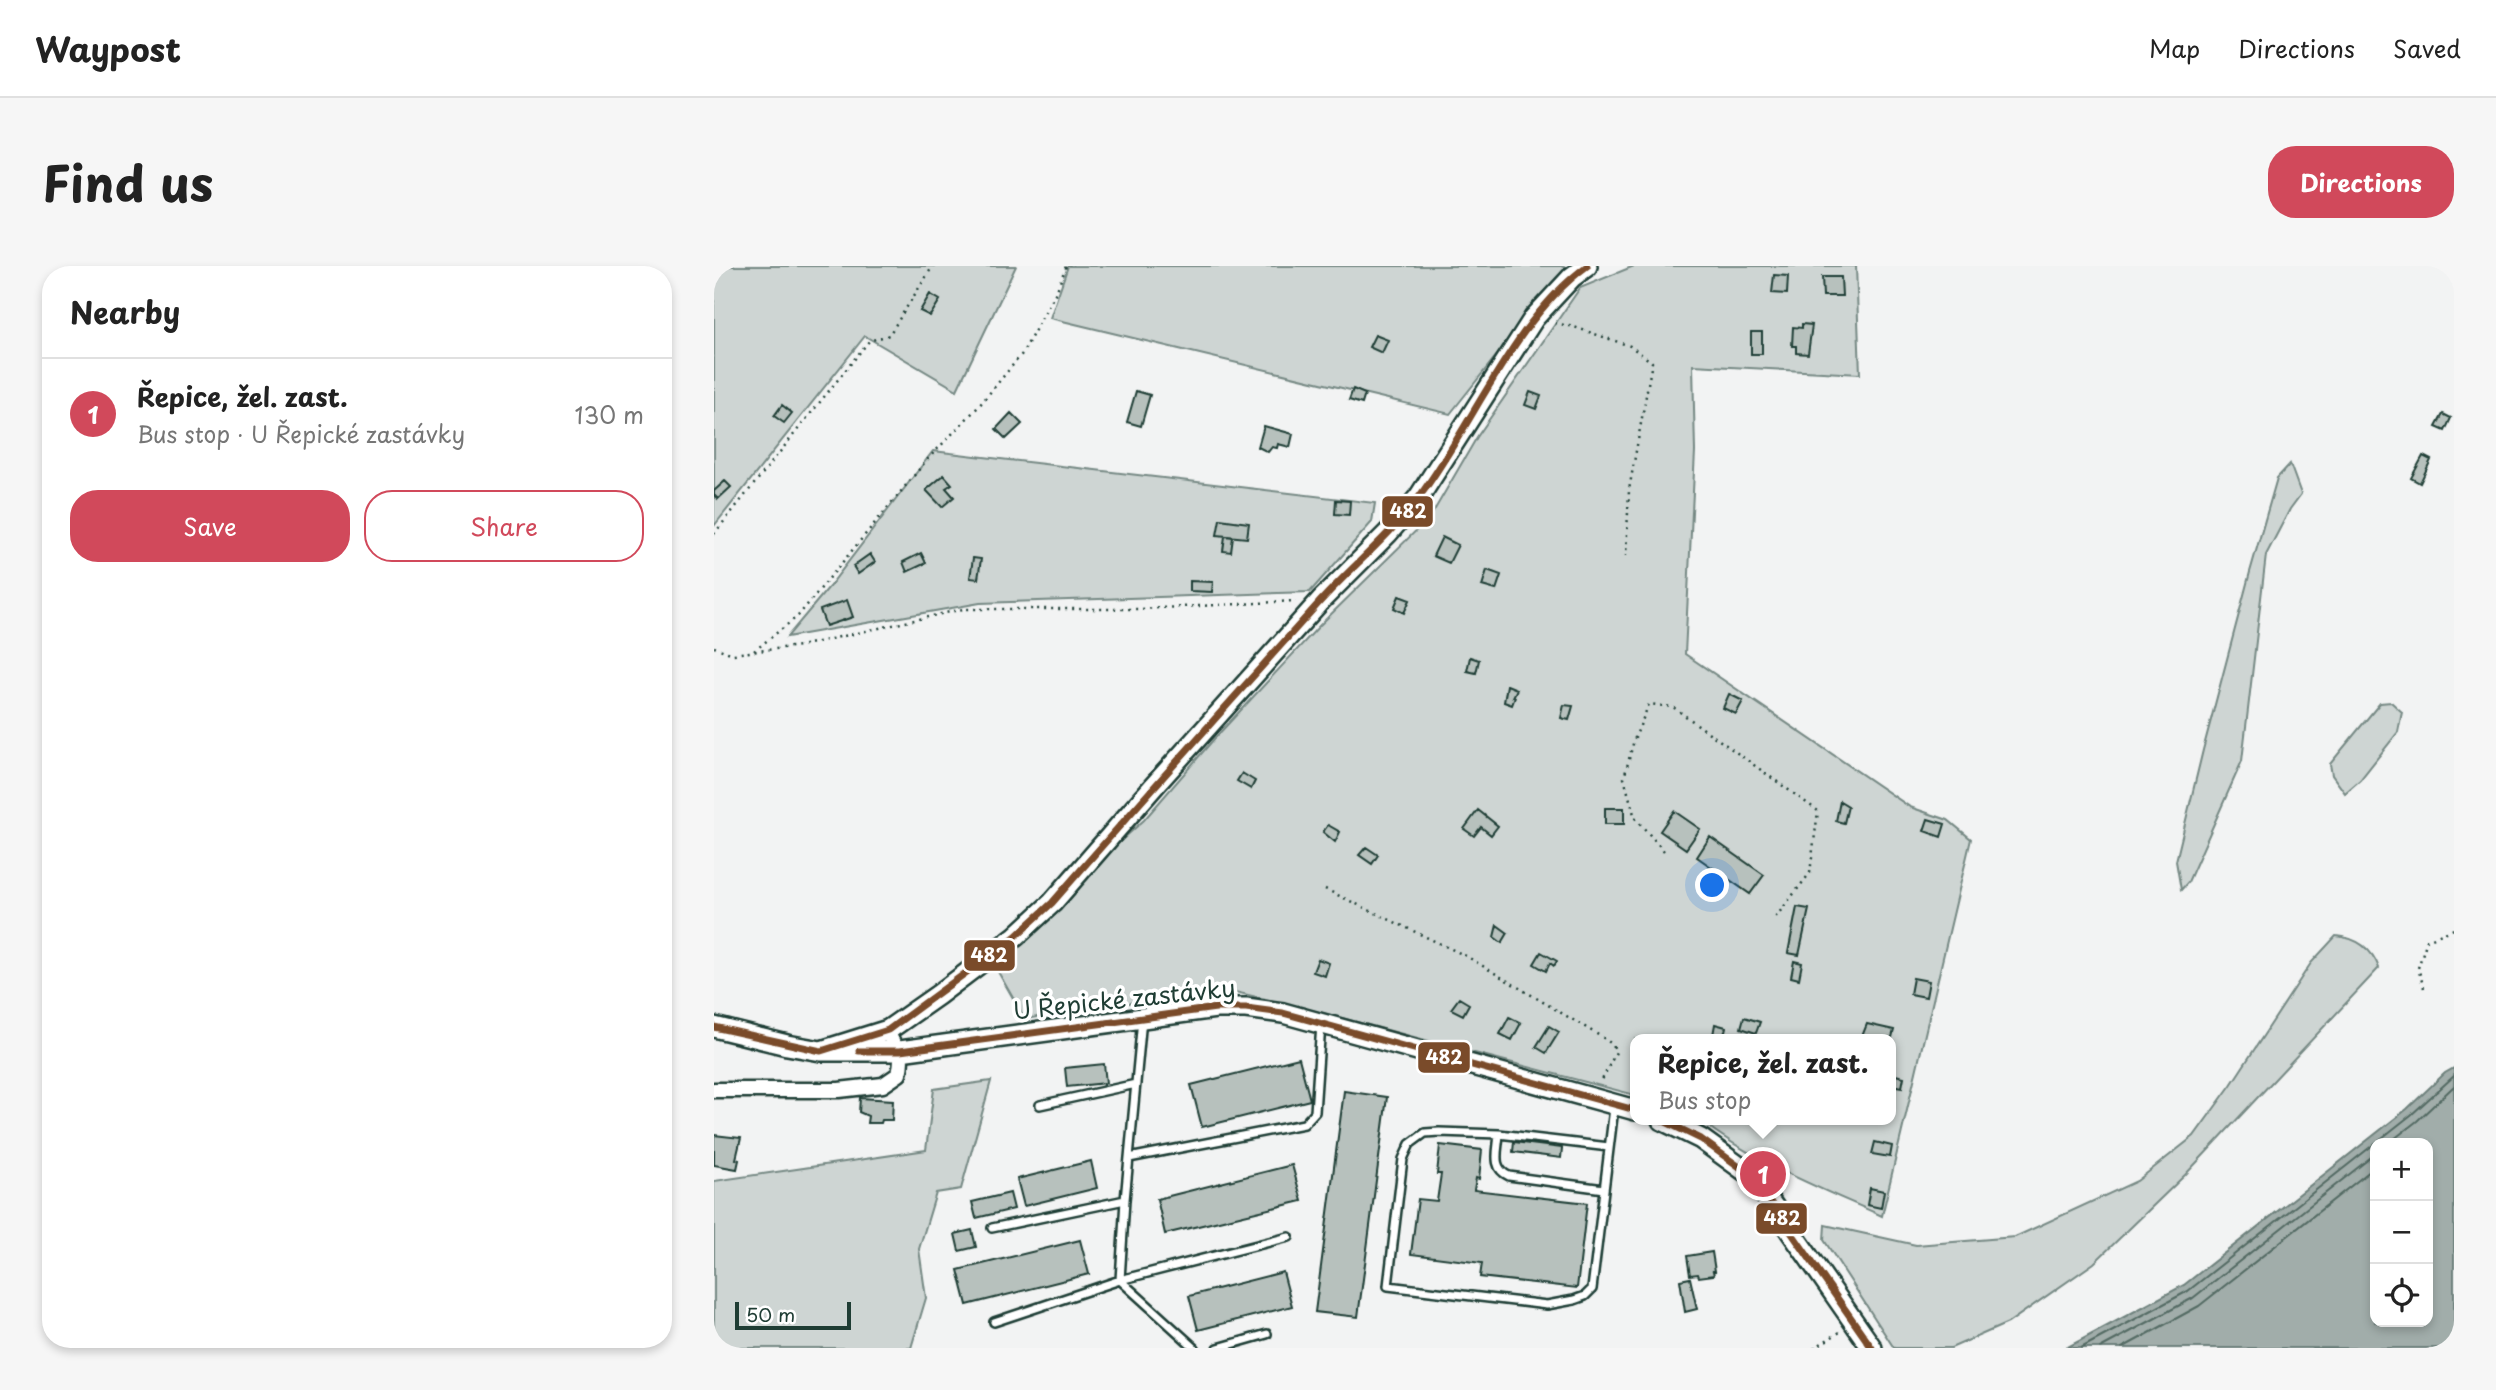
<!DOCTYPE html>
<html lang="en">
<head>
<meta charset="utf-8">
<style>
	:root { --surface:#fff; --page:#f6f6f6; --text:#222; --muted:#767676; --line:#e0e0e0; --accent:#d1495b }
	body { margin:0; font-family:"Playpen Sans",sans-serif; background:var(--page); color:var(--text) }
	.controls { position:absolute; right:21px; bottom:21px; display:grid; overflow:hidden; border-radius:14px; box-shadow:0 4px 10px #0003 }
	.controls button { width:63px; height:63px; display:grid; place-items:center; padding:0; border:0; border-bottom:2px solid var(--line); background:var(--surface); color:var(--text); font:35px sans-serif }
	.scale { position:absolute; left:21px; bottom:18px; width:116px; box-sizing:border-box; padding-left:7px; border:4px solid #1f3d34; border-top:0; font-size:19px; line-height:24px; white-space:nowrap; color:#1f3d34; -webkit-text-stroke:5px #fff; paint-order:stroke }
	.you { position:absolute; left:999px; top:620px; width:24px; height:24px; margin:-18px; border:5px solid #fff; border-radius:50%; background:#1a73e8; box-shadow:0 0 0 10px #1a73e833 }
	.badge { display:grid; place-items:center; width:46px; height:46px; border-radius:50%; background:var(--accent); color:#fff; font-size:23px; font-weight:700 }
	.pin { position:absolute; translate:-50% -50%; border:4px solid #fff; box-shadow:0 2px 7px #0006 }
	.popup { position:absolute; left:916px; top:768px; width:266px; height:91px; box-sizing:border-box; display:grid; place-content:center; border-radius:14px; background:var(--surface); filter:drop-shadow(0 2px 5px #0005); font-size:23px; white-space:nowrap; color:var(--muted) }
	.popup b { font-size:26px; color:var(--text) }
	.popup::after { content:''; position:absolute; left:50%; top:100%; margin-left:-14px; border:14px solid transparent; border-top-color:var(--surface) }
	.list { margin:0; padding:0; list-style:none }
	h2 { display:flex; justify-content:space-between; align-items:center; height:91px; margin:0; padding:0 28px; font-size:30px }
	h2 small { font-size:23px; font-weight:400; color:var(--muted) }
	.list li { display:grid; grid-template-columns:46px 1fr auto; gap:21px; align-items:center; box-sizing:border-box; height:112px; padding:0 28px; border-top:2px solid var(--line) }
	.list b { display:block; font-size:26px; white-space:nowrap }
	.list p { margin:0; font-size:23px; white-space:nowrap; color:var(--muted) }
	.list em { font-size:23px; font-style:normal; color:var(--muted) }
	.actions { display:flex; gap:14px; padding:21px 28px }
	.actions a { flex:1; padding:16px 0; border:2px solid var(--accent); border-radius:28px; text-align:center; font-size:24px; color:var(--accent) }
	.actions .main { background:var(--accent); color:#fff }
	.icon { flex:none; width:38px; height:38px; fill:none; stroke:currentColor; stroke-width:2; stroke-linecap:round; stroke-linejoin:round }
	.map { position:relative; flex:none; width:1740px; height:1082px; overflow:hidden; border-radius:28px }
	header { display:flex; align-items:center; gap:42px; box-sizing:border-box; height:98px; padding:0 35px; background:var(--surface); border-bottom:2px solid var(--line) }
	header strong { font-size:33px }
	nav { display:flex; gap:38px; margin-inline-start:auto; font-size:24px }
	.intro { display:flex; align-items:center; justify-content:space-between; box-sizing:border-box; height:168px; padding:0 42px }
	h1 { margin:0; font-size:49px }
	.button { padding:18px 32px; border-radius:28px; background:var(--accent); color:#fff; font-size:24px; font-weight:700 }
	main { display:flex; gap:42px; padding:0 42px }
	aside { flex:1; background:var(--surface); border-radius:28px; box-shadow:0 4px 10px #0003 }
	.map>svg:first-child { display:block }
	.green { fill:#ced5d3; stroke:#768984; stroke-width:2 }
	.water { fill:#a1adaa; stroke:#6d807b; stroke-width:2; fill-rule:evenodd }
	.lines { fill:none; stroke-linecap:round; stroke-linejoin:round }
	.shore { stroke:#536a63; stroke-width:2 }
	.building { fill:#b7c1bd; stroke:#1f3d34; stroke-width:2 }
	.lane-casing { stroke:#1f3d34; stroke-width:12 }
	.street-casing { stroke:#1f3d34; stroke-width:19 }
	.secondary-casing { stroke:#1f3d34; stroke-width:24 }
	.path { stroke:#1f3d34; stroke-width:2.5; stroke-dasharray:2 5; stroke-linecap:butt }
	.lane { stroke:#fff; stroke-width:7 }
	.street { stroke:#fff; stroke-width:14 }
	.secondary { stroke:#fff; stroke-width:19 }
	.bus-1-casing { stroke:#fff; stroke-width:12 }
	.bus-1 { stroke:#7a4b2a; stroke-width:7 }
	.labels { text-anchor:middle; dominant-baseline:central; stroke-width:7; stroke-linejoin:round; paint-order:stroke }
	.street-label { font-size:24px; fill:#1f3d34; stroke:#fff }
	.line-badge { stroke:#fff; stroke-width:2.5 }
	.badge-label { font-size:19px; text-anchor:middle; font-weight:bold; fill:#fff }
</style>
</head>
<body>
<header>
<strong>Waypost</strong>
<nav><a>Map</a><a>Directions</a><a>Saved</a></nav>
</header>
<div class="intro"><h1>Find us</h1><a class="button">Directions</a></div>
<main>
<aside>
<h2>Nearby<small></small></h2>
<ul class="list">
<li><span class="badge">1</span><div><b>Řepice, žel. zast.</b><p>Bus stop · U Řepické zastávky</p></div><em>130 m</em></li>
</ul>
<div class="actions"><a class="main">Save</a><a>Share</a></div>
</aside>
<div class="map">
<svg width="1740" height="1082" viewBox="0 0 1740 1082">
	<rect width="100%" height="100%" fill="#f2f3f3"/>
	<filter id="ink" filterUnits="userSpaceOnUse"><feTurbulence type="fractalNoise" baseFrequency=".0143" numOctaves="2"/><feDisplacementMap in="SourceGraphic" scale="14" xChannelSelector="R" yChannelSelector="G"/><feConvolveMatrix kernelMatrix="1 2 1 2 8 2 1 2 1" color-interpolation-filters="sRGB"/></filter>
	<g filter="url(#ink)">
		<path class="green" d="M0,0h302l-59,124 -92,-54 -151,190z
			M354,0h493l5,2 -116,146 -400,-96z
			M920,0h222l4,108 -167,-9 2,86 -10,203 225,153 38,13 23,19 -89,377c-62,-28 -129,-54 -182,-96h191v-81h-256v56l-339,-89 -74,-17 -197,30 -28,-49 55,-67 92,-83 70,-81 106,-114 111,-109 46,-79 103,-149z
			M219,185l442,52 -3,19 -62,70 -330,11 -193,34 42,-50z
			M1576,198l11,30 -11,15 -24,46 -24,206 -54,121 -7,8 -5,-29 27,-111 47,-178 27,-94z
			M1677,436l11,10 -4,20 -38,48 -15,13 -13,-18 -2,-11 50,-61z
			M1622,670c21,2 36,13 43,32l-194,207 -91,88 -86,60 -57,25h-57l-70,-108 1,-15 91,20 99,-8 122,-56 57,-45 37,-51 80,-122z
			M277,815l-30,108 -25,4 -17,56 7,49 -15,50h-197v-167l212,-31 8,-61z"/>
		<path class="water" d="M1740,802v280h-388l118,-63 223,-176 38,-36zM1661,877h53v179h-53z"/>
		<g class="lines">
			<path class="shore" d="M1675,877l28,-22 37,-35
				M1367,1082l107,-57 223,-176 43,-39
				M1386,1082l93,-50 182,-144
				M1408,1082l77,-42 176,-139"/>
		</g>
		<path class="building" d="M1060,9l14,1 -1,18 -15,-1z
			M1108,11h19l1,19h-19z
			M216,28l10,6 -10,16 -10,-5z
			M1088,58l10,1 -4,29 -12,-1v-7h-4l1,-19 9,1z
			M1037,66h11v22h-11z
			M661,69l13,5 -6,13 -13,-6z
			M639,123l12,5 -3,10 -13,-4z
			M422,125l14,4 -9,31 -14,-4z
			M816,126l11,4 -5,13 -11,-4z
			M68,139l10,8 -8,10 -10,-7z
			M297,147l11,11 -16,15 -10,-10z
			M1729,148l8,4 -6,13 -9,-4z
			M550,160l29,8 -3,13 -12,-3 -1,4 -5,-1 -4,5 -10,-5z
			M1709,190l8,4 -11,23 -9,-5z
			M230,209l8,9 -6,4 8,9 -12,10 -16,-17z
			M11,215l6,6 -13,12 -4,-4v-4z
			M622,234l14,1 -1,14 -14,-1z
			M506,253l29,4 -2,15 -30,-3z
			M511,270l8,1 -2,15 -8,-1z
			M728,271l16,8 -9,18 -16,-7z
			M207,287l5,10 -19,9 -4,-10z
			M156,288l5,8 -17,12 -5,-8z
			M259,292l8,1 -3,20 -8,-1z
			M773,304l14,5 -5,15 -14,-4z
			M476,315l23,1 -1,10 -22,-1z
			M685,330l11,4 -6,13 -10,-5z
			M133,334l6,17 -27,9 -6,-16z
			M756,391l9,3 -3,13 -9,-2z
			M793,419l10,4 -4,8h2l-3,8 -8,-3z
			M1015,428l14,7 -7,13 -13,-6z
			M850,439l9,1 -4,14 -8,-2z
			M528,507l13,8 -4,8 -14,-8z
			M1126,535l8,5 -4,17 -8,-2z
			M891,542h19v16h-19z
			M764,544l20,16 -7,9 -10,-8 -7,9 -10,-7z
			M960,545l26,18 -14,20 -26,-18z
			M1214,553l17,5 -4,13 -17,-6z
			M614,559l12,7 -5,10 -12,-10z
			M996,571l54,38 -14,19 -53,-37z
			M652,581l12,8 -6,9 -13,-9z
			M1083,641l12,2 -10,46 -11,-2z
			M783,659l11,8 -6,10 -8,-6z
			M827,686l16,9 -3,5 -4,-3 -4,8 -12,-7z
			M604,693l11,4 -4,13 -12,-4z
			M1080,695l8,2 -3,16 -8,-2z
			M1199,712l16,3 -3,16 -16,-3z
			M745,732l10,6 -6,11 -12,-6z
			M795,751l12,6 -9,17 -12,-6z
			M1030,751l16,5 -4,11 -15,-5z
			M1001,758l11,3 -3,12h-8l1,-3 -3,-1z
			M1153,758l27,6 -3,11v-2l-22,-3 -1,3h-7z
			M835,760l10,6 -13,21 -10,-6z
			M585,792l11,42 -108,27 -11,-42z
			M390,798l2,19 -39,4 -2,-19z
			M1177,808l13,3 -2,10 -11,-2z
			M630,825l43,6 -29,220 -43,-5z
			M146,832l33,2 -1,20h-10l-1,3h-14l1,-7 -9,-4z
			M0,869l27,3 -5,21 3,1 -2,9 -23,-4z
			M800,876l48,6 -1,10 -48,-6z
			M1161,876l17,4 -2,11 -18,-3z
			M726,879l42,5 -3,29 -3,-1 -2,12 113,13 -10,85 -97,-11 2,-14 -71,-9 7,-55 19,2 4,-27h-4z
			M377,895l6,27 -73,18 -7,-27z
			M578,899l10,36 -137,33 -8,-35z
			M1156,922l14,3 -3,17 -14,-3z
			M296,927l4,16 -38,9 -4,-16z
			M258,964l4,17 -17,4 -4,-17z
			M366,974l9,34 -122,31 -9,-35z
			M998,986l3,19h-2l1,4 -15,2 -1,-3 -8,1 -3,-19z
			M569,1006l9,34 -94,24 -9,-34z
			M976,1012l7,31 -12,3 -5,-32z"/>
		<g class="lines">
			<g class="lane-casing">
				<path id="lane" d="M428,753l-17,181 -5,80 75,68
					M326,839l96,-21
					M785,868c-1,17 -8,34 10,42l95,13
					M895,881l-110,-13 -60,-2 -14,1 -15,11 -7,15 -15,127 159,19 27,-5 11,-4 7,-7 22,-181
					M415,892l175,-34 11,-12 6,-88
					M278,962l133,-28
					M280,1056l126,-42 169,-43
					M504,1082l49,-14"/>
			</g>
			<g class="street-casing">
				<path id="street" d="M0,824h125l44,-5 16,-11c7,-27 -7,-23 -11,-44"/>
			</g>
			<g class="secondary-casing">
				<path id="secondary" d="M0,761l73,18 34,6h79l316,-43h30l37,5 352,97
					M107,785l67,-21 50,-35 78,-59 36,-33 102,-117 167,-186 67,-67 31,-36 115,-179 38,-41 15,-11
					M948,854l39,19 51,37 120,172"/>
			</g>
			<path class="path" d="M841,57l19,4 56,19 22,16 -23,128 -3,66
				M0,268l155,-193 20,-6 44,-69
				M0,381l19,7 67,-8 163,-37h178l155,-8
				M40,385l44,-35 128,-155 52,-54 44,-53 35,-64 9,-24
				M950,585l-29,-33 -11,-40 10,-38 15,-36 24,3 145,104 -8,62 -35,45
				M611,623l141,67 139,83 8,6 3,7 -15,30
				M1710,722l-6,-20 9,-28 27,-11
				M1100,1082l26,-16"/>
			<use href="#lane" class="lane"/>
			<use href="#street" class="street"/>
			<use href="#secondary" class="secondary"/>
			<g class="bus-1-casing">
				<path id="bus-1" d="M0,761l107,24 67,-21 128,-94 36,-33c87,-100 176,-199 265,-298 33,-37 72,-68 102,-108 54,-72 95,-178 168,-231
					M145,785h41l316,-43h30l37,5 352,97
					M948,854l39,19 51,37 120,172"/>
			</g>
			<use href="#bus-1" class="bus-1"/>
		</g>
	</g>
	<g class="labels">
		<g class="street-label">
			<text transform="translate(410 732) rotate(-6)">U Řepické zastávky</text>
		</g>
	</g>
	<g class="line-badge">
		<rect x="667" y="229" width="53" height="33" rx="7" fill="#7a4b2a"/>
		<rect x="249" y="673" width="53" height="33" rx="7" fill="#7a4b2a"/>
		<rect x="703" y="775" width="54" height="33" rx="7" fill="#7a4b2a"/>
		<rect x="1041" y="936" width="53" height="33" rx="7" fill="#7a4b2a"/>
	</g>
	<g class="badge-label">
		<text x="694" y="252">482</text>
		<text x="275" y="696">482</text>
		<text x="730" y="798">482</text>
		<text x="1068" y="959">482</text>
	</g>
</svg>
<div class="controls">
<button>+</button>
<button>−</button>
<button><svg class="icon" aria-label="locate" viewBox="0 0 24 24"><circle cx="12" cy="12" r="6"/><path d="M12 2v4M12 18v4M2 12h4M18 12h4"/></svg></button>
</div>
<div class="scale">50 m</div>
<div class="you"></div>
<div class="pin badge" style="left:1049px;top:908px">1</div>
<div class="popup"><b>Řepice, žel. zast.</b>Bus stop</div>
</div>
</main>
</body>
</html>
